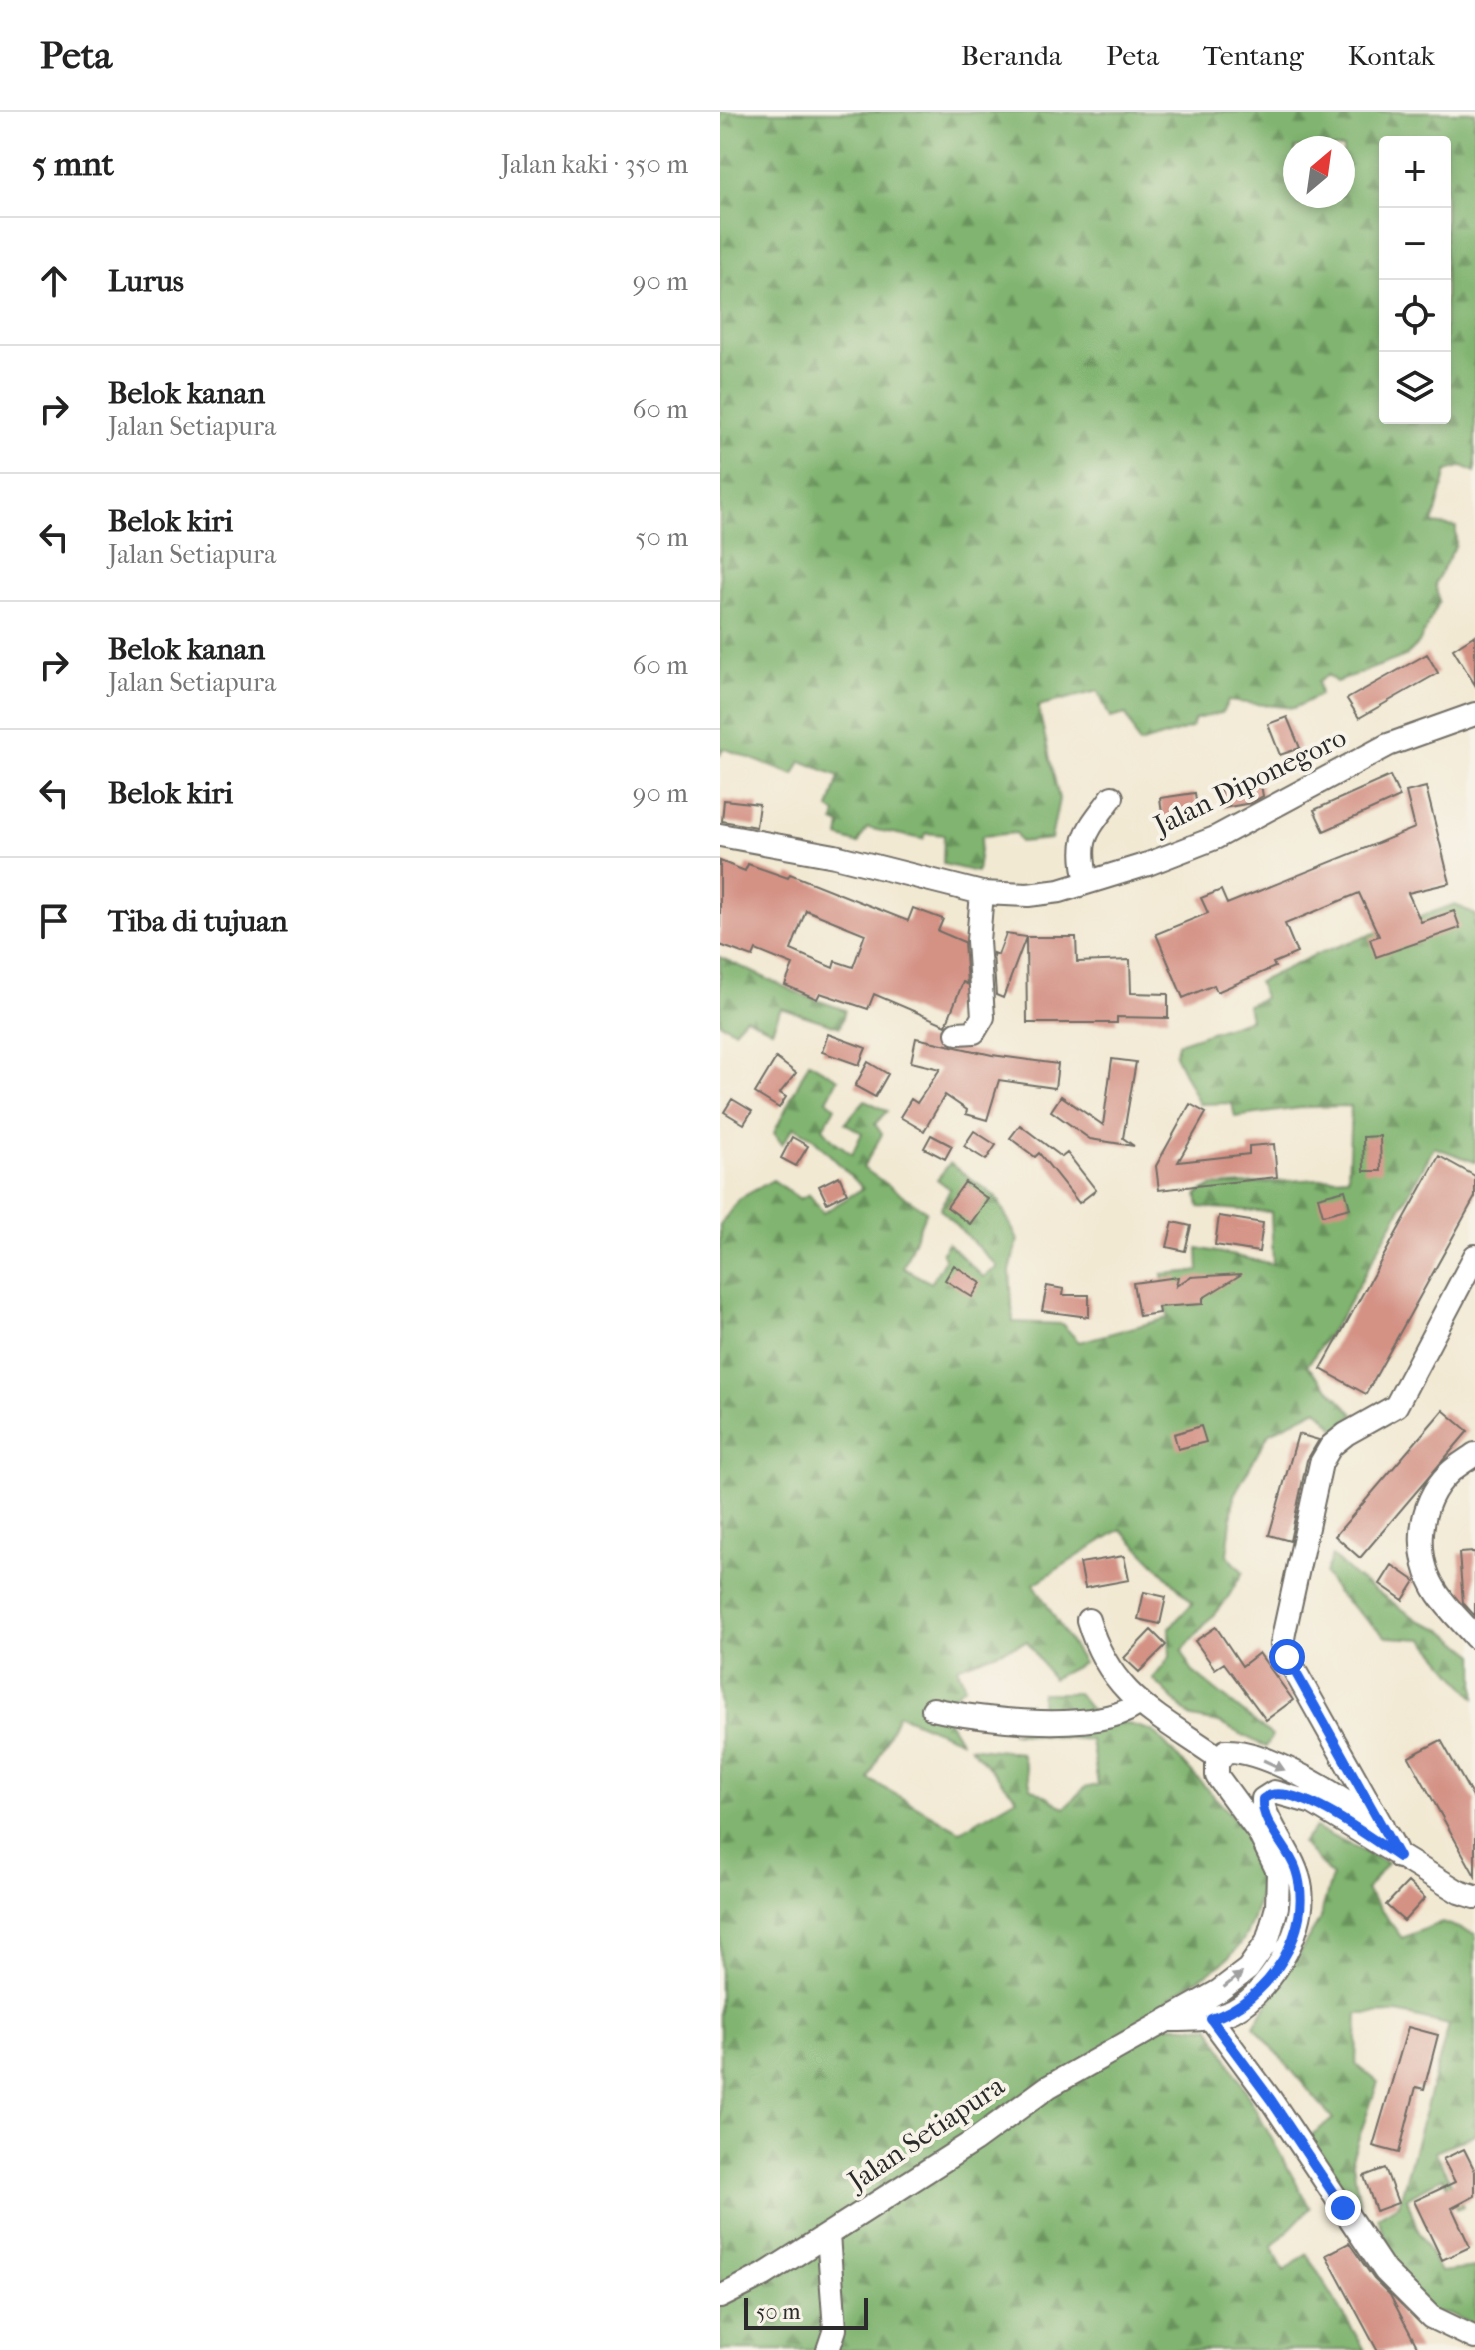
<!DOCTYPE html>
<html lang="id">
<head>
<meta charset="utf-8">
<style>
	:root { --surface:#fff; --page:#f6f6f6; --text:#222; --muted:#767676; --line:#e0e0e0 }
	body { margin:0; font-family:"IM FELL French Canon",serif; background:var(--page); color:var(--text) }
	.controls { position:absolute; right:24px; top:24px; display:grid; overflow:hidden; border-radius:8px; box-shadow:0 4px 12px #0003 }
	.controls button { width:72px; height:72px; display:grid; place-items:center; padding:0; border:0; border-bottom:2px solid var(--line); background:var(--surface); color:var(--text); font:40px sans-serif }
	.compass { position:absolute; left:563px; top:24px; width:72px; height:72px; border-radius:50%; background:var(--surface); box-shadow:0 4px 12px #0003; rotate:29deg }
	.scale { position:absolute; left:24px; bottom:20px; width:124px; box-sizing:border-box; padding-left:8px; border:4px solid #2b2b2b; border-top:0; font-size:22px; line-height:28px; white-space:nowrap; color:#2b2b2b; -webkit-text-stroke:6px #f7f3e8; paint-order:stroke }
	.stop { position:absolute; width:24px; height:24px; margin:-18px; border:6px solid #2563eb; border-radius:50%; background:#fff }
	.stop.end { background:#2563eb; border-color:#fff; box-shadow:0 2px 8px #0008 }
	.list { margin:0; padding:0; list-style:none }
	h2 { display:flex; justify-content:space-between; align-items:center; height:104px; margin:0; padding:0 32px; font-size:34px }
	h2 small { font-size:26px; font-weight:400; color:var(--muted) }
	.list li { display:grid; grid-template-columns:52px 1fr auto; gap:24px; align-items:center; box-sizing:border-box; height:128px; padding:0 32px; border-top:2px solid var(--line) }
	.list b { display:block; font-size:30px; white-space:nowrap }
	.list p { margin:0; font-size:26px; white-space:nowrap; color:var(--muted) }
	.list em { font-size:26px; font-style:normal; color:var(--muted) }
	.icon { flex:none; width:44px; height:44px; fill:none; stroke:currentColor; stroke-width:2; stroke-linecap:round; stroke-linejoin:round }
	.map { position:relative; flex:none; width:755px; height:2238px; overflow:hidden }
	header { display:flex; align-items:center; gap:48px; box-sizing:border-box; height:112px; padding:0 40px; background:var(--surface); border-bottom:2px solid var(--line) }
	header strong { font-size:38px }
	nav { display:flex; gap:44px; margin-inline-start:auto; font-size:28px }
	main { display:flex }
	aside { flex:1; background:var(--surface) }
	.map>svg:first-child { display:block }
	.forest { fill:url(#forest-firs); stroke:#56704e; stroke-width:2; fill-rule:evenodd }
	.building { fill:#d49285; fill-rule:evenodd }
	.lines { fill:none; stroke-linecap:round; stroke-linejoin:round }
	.minor-casing { stroke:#716e66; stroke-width:26 }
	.minor { stroke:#fff; stroke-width:22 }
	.oneway { fill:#a0a0a0 }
	.route { stroke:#2563eb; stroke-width:10 }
	.labels { text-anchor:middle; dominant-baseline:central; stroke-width:8; stroke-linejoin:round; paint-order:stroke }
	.street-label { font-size:28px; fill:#2b2b2b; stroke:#f7f3e8 }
</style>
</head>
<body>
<header>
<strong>Peta</strong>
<nav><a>Beranda</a><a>Peta</a><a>Tentang</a><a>Kontak</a></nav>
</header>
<main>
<aside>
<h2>5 mnt<small>Jalan kaki · 350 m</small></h2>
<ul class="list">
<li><svg class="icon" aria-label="ahead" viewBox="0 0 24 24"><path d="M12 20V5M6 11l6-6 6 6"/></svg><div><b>Lurus</b></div><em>90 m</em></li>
<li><svg class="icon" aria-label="right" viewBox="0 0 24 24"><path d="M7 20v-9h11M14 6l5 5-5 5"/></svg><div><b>Belok kanan</b><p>Jalan Setiapura</p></div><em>60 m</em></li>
<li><svg class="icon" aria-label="left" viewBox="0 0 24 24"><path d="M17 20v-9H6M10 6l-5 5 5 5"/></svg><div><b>Belok kiri</b><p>Jalan Setiapura</p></div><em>50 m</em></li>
<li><svg class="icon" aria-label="right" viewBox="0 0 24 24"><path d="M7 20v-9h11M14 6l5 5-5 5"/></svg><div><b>Belok kanan</b><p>Jalan Setiapura</p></div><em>60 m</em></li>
<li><svg class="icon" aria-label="left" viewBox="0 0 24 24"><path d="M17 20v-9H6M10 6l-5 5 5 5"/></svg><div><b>Belok kiri</b></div><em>90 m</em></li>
<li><svg class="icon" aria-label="arrive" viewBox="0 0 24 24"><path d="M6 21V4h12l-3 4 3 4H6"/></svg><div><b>Tiba di tujuan</b></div></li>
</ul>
</aside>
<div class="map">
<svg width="755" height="2238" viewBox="0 0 755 2238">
	<defs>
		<pattern id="forest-firs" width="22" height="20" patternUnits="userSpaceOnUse" patternTransform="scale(2)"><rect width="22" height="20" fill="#80b470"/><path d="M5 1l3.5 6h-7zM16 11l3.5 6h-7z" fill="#69935c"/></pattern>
	</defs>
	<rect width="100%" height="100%" fill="#f7f3e8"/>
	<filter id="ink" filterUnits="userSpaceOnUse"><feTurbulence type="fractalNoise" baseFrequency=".0125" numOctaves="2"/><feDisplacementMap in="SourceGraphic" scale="16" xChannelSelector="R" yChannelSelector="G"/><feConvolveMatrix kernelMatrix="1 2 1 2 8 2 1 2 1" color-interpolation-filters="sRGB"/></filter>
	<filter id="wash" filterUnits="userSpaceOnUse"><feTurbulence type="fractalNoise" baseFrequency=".006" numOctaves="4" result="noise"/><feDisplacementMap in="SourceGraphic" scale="32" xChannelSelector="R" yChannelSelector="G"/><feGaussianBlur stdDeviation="1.8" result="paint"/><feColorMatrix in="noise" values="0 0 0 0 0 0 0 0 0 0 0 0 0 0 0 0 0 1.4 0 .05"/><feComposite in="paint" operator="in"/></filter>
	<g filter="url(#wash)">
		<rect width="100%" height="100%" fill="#f2e9d3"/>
		<path class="forest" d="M0,0h755v360l-12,-6 -16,5 -14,53 23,3v18l-21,38 4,19 -20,41 -13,13 -70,26 -8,-7 -10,7 2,13 -26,13 -66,-7 -6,12 -27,6 -4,9 -52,16 -13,-30 -16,4 -12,-27 -60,15 21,93 -8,40 -31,3 -4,-9 -34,3 -5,36 -34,-8 1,-29 -18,-2 -3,6 -56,-11 -9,16 -19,-7 2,-12 -7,-3 2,-9 -7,-4 10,-33 -38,-15 -7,14 -71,-27 -3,8zM725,30v276h-60v-276zM623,36v48h-48v-48z
			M735,792l20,11v247l-41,-15 -89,163 -38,56 47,48 -17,16 -20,-21 -48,24 -35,62 -7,60 16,17 -16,27 -45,52 10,20 80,65 -6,11 -47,-24 -27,-5 -39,-39 17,-22 -1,-29 24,-25 -72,-74 -87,55 49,79 -31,16 -25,-38 -70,26 8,19 -26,21 21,33 -62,-26 -29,65 91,52 57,-33 -47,-51 51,6 10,34 34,21 19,-20 14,-3 -7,-45 -78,-7 29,-14 -1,-26h36l17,21 59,17 111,119c-3,36 -6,82 -36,108 -31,28 -56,26 -79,67l61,2 100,181 -38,39 12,24 23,-17 58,96h-645v-1125l19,-26 34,-19 27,19 9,-5 14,19 40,-25 -51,-51 -18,-10 -12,17 -8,-11 35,-71 29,17 -11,21 8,7 -12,21 10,12 19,14 10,-21 -17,-10 20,-23 22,11 -12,13 7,10 -19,34 63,43 -23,57 28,15 14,-24 -3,-7 6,-9 35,34 15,-10 -58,-58 10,-20 -13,-10 13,-16 47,35 21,42 -8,31 3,51 49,2 17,18 89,-24 -6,-44 37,-3 -1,-23 75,16 -2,-52 -72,-5 -2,-13 16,-8 135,-9 3,-71 -43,1 -73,10 -3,-14 -33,1 -24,-49 3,-12 72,-24 -3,-14 17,-7 -6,-16 59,-28z
			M0,845l82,38 43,15 -5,17 -59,-19 -9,22 -26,-13 -12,13 -14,-7z
			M612,1444l21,19 65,45 24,9 33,26v43l-51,-59 -38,-2 -49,-44 -12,-19z
			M595,1716l72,35 -21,27 36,48 40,-16 33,12v200l-40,17 28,55 -6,3 -14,-32 -36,21 10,30 23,44 35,-4v58l-22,-11 -31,-4 -19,-28 -25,-66 21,-13 50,-179 -51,-12 -40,1 -2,50 22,18 -26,76 8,48 -16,4 -41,-69 30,-22 -79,-93 65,-105 13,-45 -30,-33z"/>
		<g id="blocks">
			<path class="building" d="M755,523v50l-22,-36z
				M707,542l11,19 -79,45 -12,-19z
				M567,605l13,31 -20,7 -12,-31z
				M670,664l10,21 -76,34 -10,-21z
				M540,667l3,17 -12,7 -28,5 -4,-22z
				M706,675l24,96 -42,10 13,29 33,-11 6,17 -84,29 -6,-18 9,-3 -20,-43 -74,31 12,29 -24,10 2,4 -58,25 -3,-7 -31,13 -27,-64 52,-21 -7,-15 20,-8 6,14 188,-76 -9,-36z
				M475,681l3,24 -35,4 -3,-23z
				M4,688l35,4 -3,23 -34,-6z
				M0,749l25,10 3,-7 40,14 2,-4 118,47 5,-13 30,11 -5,12 26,11 3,42 -4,-2 -17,43 -72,-31 -6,15 -48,-16 -3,6 -32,-14 8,-20 -37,-15 -3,7 -33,-12zM86,798l59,24 -12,33 -18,-6 -2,7 -42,-18z
				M286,822l20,3 -23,61 -7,-3 -3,-42 5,2z
				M306,825h50l1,25 53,-2 1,33 37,1v24l-51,-1v6h-90z
				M108,922l38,14 -7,17 -37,-13z
				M196,926l76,17 66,9 -3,24 -56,-8 -12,40 -21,-6 1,-4 -22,-15 -21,36 -24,-14 11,-18 6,4 23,-34 -29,-7z
				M56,946l20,15 -16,20 6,4 -7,11 -24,-15z
				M392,947l24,3 -13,76 11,8 -44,-7 -39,-28 10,-15 42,29z
				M148,950l20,12 -13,23 -20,-11z
				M12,987l20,12 -8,13 -20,-12z
				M470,992l16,9 -28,49 71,-8v-8l25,-2 3,33 -118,13 -3,-24z
				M300,1013l42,32 5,-4 29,37 -17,13 -40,-50 -4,4 -25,-19z
				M254,1019l22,14 -10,15 -22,-14z
				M211,1023l21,11 -7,13 -21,-11z
				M660,1024l1,35h-17l-1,-34z
				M72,1025l16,9 -12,20 -15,-8z
				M719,1044l36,20v21l-109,197 -45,-25z
				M119,1064l8,17 -20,10 -8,-17z
				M245,1070l23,17 -18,25 -23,-17z
				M625,1078l5,18 -27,7 -5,-18z
				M499,1104l44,7 -4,29 -44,-7z
				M453,1110l18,4 -6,25 -18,-4z
				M234,1153l27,18 -9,14 -27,-17z
				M522,1162l-39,24v6l-45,3 1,6 -20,3 -6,-33 45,-6 -2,9 14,-9z
				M327,1174l17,3 -1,6h26v22l-47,-6z
				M723,1298l25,21 -108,127 -25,-22z
				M481,1314l5,16 -28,7 -4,-15z
				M578,1322l21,6 -12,20 -17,81 -21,-6z
				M755,1440v64l-12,-13 -4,-50z
				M404,1444l5,24 -44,8 -5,-25z
				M672,1453l23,16 -12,19 -23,-16z
				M424,1480l22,5 -6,27 -22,-5z
				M496,1515l26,39 17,-13 34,47 -27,20 -42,-57 -9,6 -20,-28z
				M431,1518l15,15 -27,27 -15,-14z
				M721,1628l34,61v75l-66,-119z
				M688,1770l17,16 -21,23 -18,-16z
				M688,1915l30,8 -14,54 -8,-2 -17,66 -26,-7z
				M744,2037l11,22v25l-23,12 18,39 -28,13 -28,-59 41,-19 -12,-23z
				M665,2056l13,35 -22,8 -12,-35z
				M629,2131l25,36 16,16 29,55h-42l-51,-95z"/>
		</g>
	</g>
	<g filter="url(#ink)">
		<use href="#blocks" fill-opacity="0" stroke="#716e66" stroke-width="2"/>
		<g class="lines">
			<g class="minor-casing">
				<path id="minor" d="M0,723l115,21 147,37 46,2 32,-4 88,-27 67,-26 173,-93 87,-31
					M367,770c-10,-46 -1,-49 25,-85
					M237,921l17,-1 9,-15 -5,-76 4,-48
					M755,1342c-8,6 -19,12 -26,19 -32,30 -36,85 -11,121 10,15 25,29 37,43
					M368,1508c23,77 70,95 131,138
					M213,1597c46,11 172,26 207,-7
					M662,1714l-95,-169 -5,-13 2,-11 37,-170 10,-17 15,-12 50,-28 79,-150
					M491,1907l60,81 114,171 46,46 44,21
					M451,1908c19,0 38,0 55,-6 40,-15 81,-83 75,-125 -4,-30 -28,-55 -38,-84v-6l11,-7 39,11 146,89 16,5
					M108,2123l7,94 -7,21
					M0,2185l44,-22 210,-134 74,-54 171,-96 29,-22 19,-27 10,-35 1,-35 -19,-39 -42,-57v-13l9,-12c40,-2 127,51 157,79 7,7 12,18 16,27"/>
			</g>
			<use href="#minor" class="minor"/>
		</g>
		<defs><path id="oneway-solid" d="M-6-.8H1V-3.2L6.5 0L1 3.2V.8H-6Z" transform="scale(2)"/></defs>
		<g class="oneway">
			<use href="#oneway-solid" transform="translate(554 1653) rotate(25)"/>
			<use href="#oneway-solid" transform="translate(513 1868) rotate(-38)"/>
		</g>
	</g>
	<g class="lines" filter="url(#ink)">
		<path class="route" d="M567,1545l112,200c-26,-17 -109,-81 -136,-58 -2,26 25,47 33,71 20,60 -28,131 -85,149l60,81 72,108"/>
	</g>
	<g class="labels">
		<g class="street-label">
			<text transform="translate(530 669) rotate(-26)">Jalan Diponegoro</text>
			<text transform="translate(206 2021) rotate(-34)">Jalan Setiapura</text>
		</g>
	</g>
</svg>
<div class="controls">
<button>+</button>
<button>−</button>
<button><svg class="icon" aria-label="locate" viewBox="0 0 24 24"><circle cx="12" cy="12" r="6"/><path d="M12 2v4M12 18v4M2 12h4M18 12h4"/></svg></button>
<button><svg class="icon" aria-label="layers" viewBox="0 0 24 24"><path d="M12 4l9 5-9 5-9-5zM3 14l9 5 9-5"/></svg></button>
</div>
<svg class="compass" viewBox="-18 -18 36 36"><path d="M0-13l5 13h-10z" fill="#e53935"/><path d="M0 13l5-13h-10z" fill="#767676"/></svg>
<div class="scale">50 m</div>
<div class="stop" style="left:567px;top:1545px"></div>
<div class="stop end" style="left:623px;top:2096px"></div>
</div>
</main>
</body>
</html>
